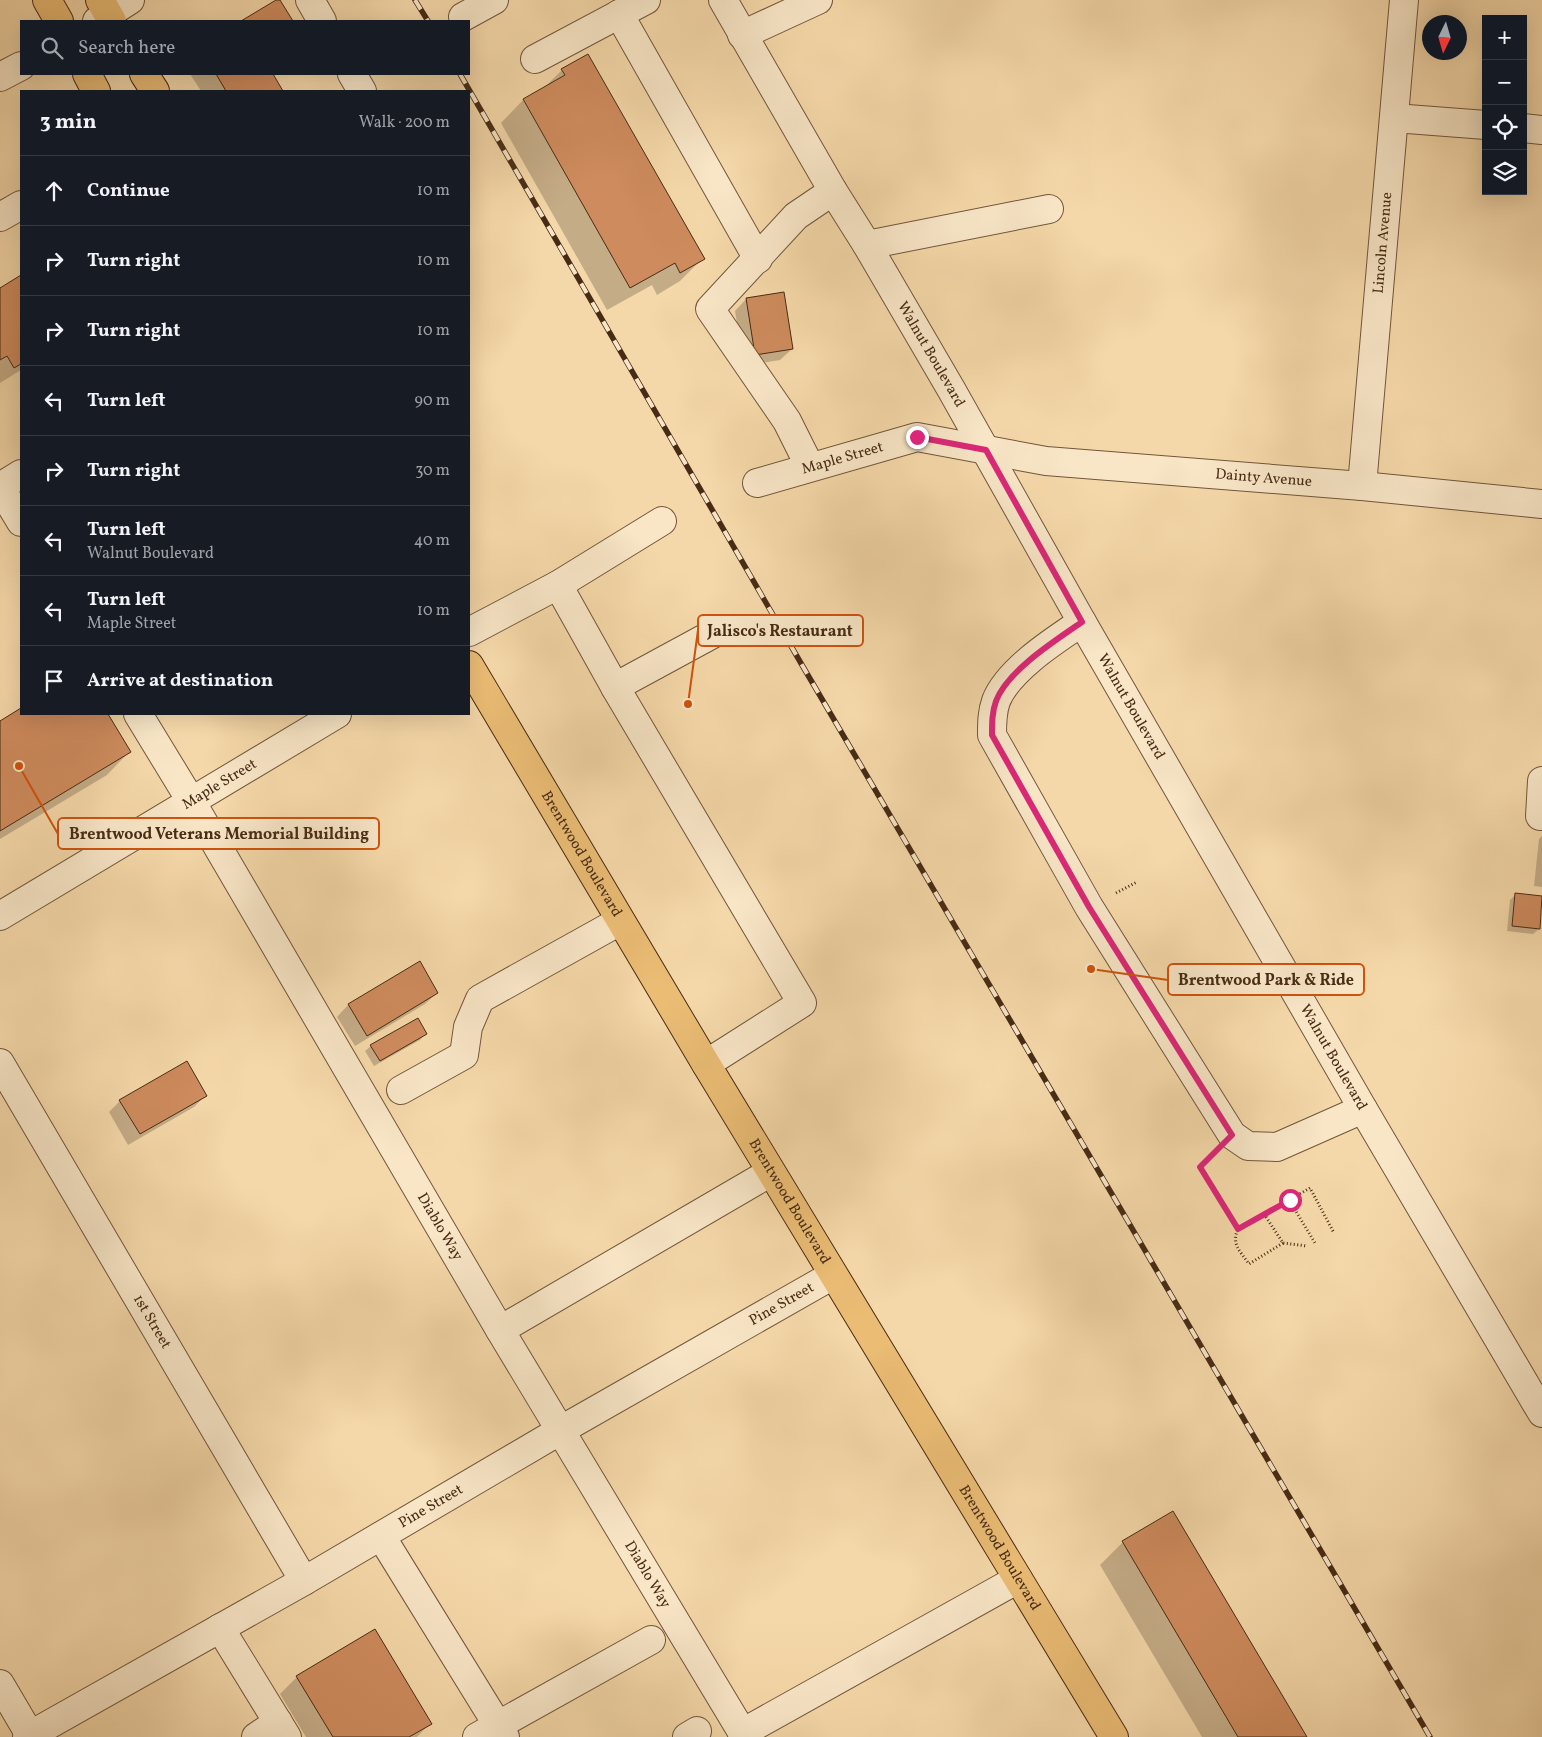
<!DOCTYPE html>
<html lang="en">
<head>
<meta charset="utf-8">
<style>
	:root { --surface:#171b24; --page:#20242c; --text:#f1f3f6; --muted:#9ea1a6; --line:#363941 }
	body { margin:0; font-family:Vollkorn,serif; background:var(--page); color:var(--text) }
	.controls { position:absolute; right:15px; top:15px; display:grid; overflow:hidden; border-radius:0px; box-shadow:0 5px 20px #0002 }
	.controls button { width:45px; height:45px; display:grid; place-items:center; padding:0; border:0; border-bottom:1px solid var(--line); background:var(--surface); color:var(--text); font:25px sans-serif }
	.compass { position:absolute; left:1422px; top:15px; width:45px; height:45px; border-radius:50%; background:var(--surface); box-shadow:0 5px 20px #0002; rotate:185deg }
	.stop { position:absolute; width:15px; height:15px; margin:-11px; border:4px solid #db2777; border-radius:50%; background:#fff }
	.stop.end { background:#db2777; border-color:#fff; box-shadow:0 1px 5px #0008 }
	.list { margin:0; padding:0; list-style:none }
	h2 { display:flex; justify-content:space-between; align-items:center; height:65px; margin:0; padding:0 20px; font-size:21px }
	h2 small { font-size:16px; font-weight:400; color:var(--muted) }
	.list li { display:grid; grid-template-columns:32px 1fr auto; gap:15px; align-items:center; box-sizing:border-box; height:70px; padding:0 20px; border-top:1px solid var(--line) }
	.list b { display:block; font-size:19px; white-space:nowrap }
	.list p { margin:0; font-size:16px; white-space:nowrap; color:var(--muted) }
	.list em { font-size:16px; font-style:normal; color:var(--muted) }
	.icon { flex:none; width:28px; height:28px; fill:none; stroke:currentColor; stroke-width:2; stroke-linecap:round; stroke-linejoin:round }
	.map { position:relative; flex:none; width:1542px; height:1737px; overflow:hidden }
	.search { position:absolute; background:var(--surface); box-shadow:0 5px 20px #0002; left:20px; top:20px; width:450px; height:55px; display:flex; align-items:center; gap:12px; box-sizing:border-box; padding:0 18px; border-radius:0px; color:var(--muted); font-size:19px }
	.panel { position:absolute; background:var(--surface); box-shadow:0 5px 20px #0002; left:20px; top:90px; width:450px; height:625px; border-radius:0px }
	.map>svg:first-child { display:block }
	.shadow { fill:#0003 }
	.building { fill:#ce8b5d; stroke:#472b15 }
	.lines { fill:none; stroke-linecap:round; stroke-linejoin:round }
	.minor-casing { stroke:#72563a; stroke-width:30 }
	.major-casing { stroke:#472b15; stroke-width:30 }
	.path { stroke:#472b15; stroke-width:3; stroke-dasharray:1 2.5; stroke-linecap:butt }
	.minor { stroke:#f8e6c7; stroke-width:28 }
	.major { stroke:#eabc74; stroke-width:28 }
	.rail-casing { stroke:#472b15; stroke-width:5.5 }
	.rail { stroke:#f8e6c7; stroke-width:4; stroke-dasharray:11; stroke-linecap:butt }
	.route { stroke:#db2777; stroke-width:6 }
	.labels { text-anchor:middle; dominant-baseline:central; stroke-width:4; stroke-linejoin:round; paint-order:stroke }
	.street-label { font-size:15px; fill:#472b15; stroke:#f8e6c7 }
	.leader { fill:none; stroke:#d0520d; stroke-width:2 }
	.callout-dot { fill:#d0520d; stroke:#f8e6c7; stroke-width:2 }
	.callout { fill:#f8e6c7; stroke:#d0520d; stroke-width:2 }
	.callout-label { font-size:16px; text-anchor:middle; font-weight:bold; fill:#472b15 }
</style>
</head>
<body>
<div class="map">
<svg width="1542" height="1737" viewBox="0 0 1542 1737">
	<rect width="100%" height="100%" fill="#f5d8a9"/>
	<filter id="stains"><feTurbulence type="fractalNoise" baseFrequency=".004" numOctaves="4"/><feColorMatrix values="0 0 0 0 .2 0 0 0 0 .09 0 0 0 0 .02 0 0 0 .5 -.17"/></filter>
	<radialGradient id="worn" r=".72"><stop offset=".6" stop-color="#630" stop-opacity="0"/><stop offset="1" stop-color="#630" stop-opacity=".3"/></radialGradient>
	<path class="shadow" d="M562,70l141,188 -23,23 -23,14 -5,-10 -45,25 -106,-187 22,-23 19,-10z
		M190,74h81l11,17h-81z
		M21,277v93l-21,13v-94z
		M746,299l46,50 -12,11 -36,6 -9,-55z
		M21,710v4h85l23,38 -22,23 -107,64v-116z
		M1542,836v51l-8,-1 5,-47z
		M1516,894l26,3 -3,32 -6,5 -26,-3 3,-31z
		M419,963l18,30 -12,11 -70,42 -18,-29 11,-12z
		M425,1034l-5,6 -46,26 -9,-15 6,-5z
		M205,1096l-11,11 -66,38 -19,-33 11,-11z
		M1123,1542l183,195h-104l-102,-172z
		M297,1677l133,46 -13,14h-111l-26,-43z"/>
	<path class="building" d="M276,0h4l13,21h-52z
		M588,54l117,205 -25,14 -5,-10 -45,25 -107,-189 42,-24 -4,-6z
		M216,74h57l10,17h-57z
		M21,275v89l-7,4 -7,-12 -7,4v-72z
		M784,292l9,57 -38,6 -9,-57z
		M21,708v6h87l23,38 -131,79v-110z
		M1515,893l27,3 -2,33 -28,-3z
		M420,961l18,32 -71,43 -19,-32z
		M418,1018l9,16 -47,27 -10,-16z
		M187,1061l20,35 -67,38 -21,-34z
		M1173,1511l134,226h-69l-116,-196z
		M375,1629l57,95 -23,13h-76l-37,-61z"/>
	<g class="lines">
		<g class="minor-casing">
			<g id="minor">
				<path d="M310,0l12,21"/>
				<path id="s1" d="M723,0l110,191 34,54 84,144 131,233 281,487 179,304"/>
				<path d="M619,14l139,245"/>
				<path d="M463,17l31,-17"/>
				<path d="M97,21l33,-21"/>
				<path d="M742,35l76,-35"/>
				<path d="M535,59l111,-59"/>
				<path d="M352,74l10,17"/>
				<path d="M0,77l21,-11"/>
				<path d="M1394,118l92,7"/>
				<path d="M1523,128l19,2"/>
				<path d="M0,217l21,-12"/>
				<path d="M867,245l182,-36"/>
				<path d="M810,467l-23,-46 -77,-112 86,-93 37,-25"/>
				<path id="s2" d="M757,483l160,-46 129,24 316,25 180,18"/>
				<path id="s3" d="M1362,486l42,-486"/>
				<path d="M0,487l21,35"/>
				<path d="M0,487l21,-13"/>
				<path d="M558,585l57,102 187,316 -96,61"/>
				<path d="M1082,622c-27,18 -74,48 -86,79 -4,11 -4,22 -4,34l97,172 143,228 16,11 29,1 86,-38"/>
				<path d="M469,632l89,-47 104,-64"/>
				<path d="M615,687l105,-57"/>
				<path id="s4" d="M138,714l53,87 309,529 245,407"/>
				<path d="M1540,816l2,-35"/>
				<path id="s5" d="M0,916l337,-202"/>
				<path id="s6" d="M0,1063l304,518"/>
				<path d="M401,1090l63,-35 4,-28 12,-28 140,-78"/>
				<path d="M500,1330l271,-158"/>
				<path d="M381,1536l124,201"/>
				<path d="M220,1628l67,109"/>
				<path d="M0,1684l30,51"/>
				<path d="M742,1733l276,-154"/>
				<path id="s7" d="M27,1737l277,-156 257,-151 272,-155"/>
				<path d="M256,1737l22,-15"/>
				<path d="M477,1737l174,-97"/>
				<path d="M687,1737l10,-6"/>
			</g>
		</g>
		<g class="major-casing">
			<g id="major">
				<path d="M47,0l12,21"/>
				<path d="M100,0l12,21"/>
				<path d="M87,74l9,17"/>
				<path d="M144,74l11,17"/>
				<path id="s8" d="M469,665l237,399 408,673"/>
			</g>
		</g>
		<path class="path" d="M1116,893l21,-11
			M1211,1157l-11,10 38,62
			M1289,1200l26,43
			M1264,1214l19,29 24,3
			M1283,1243l-34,21c-9,-13 -18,-20 -11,-35l72,-41 24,45"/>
		<use href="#minor" class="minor"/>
		<use href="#major" class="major"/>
		<g class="rail-casing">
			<path id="rail" d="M415,0l13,21
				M460,74l342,591 628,1072"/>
		</g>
		<use href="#rail" class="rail"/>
	</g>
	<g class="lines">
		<path class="route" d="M917,437l69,13 96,172c-26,18 -74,48 -86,79 -4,11 -4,22 -4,34l97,172 143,228 -32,32 38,62 52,-29"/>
	</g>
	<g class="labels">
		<g class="street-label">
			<text stroke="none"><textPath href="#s3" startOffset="244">Lincoln Avenue</textPath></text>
			<text stroke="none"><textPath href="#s1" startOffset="411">Walnut Boulevard</textPath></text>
			<text stroke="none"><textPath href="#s2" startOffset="89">Maple Street</textPath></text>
			<text stroke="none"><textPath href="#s2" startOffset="516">Dainty Avenue</textPath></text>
			<text stroke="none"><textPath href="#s1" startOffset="816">Walnut Boulevard</textPath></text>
			<text stroke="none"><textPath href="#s5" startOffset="256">Maple Street</textPath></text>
			<text stroke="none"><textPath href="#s8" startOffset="220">Brentwood Boulevard</textPath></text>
			<text stroke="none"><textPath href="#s1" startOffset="1221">Walnut Boulevard</textPath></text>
			<text stroke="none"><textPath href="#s8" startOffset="625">Brentwood Boulevard</textPath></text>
			<text stroke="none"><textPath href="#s4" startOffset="595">Diablo Way</textPath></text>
			<text stroke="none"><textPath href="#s7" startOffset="870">Pine Street</textPath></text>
			<text stroke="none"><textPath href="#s6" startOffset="300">1st Street</textPath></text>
			<text stroke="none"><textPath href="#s7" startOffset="465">Pine Street</textPath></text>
			<text stroke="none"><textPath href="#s8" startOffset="1030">Brentwood Boulevard</textPath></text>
			<text stroke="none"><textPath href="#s4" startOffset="1000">Diablo Way</textPath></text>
		</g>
	</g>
	<path class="leader" d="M688 704L698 630M19 766L58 834M1091 969L1168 980"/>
	<g class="callout-dot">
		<circle cx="688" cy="704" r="5"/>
		<circle cx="19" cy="766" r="5"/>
		<circle cx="1091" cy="969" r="5"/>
	</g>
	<g class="callout">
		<rect x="698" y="615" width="165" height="31" rx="5"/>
		<rect x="58" y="818" width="321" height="31" rx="5"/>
		<rect x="1168" y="964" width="196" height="31" rx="5"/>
	</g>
	<g class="callout-label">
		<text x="780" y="636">Jalisco's Restaurant</text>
		<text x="219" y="839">Brentwood Veterans Memorial Building</text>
		<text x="1266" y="985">Brentwood Park &amp; Ride</text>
	</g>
	<rect width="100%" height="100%" filter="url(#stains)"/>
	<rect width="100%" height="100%" fill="url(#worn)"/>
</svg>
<div class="controls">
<button>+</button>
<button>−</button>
<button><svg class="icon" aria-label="locate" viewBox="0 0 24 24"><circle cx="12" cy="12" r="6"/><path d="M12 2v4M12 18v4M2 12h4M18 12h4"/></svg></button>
<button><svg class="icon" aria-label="layers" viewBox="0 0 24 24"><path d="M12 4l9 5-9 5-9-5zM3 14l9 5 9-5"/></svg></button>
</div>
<svg class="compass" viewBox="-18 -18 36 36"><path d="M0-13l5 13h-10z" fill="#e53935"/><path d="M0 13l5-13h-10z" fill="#9ea1a6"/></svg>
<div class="stop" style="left:1290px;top:1200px"></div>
<div class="stop end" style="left:917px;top:437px"></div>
<div class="search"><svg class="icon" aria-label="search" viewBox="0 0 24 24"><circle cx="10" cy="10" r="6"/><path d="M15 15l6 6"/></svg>Search here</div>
<section class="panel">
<h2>3 min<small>Walk · 200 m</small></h2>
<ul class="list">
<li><svg class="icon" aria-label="ahead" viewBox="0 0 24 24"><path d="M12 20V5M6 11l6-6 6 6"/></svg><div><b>Continue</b></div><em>10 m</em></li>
<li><svg class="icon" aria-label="right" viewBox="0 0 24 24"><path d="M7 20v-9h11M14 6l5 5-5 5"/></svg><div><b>Turn right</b></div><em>10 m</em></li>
<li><svg class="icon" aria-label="right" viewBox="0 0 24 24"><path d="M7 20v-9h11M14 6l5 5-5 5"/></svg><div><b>Turn right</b></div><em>10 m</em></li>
<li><svg class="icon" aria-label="left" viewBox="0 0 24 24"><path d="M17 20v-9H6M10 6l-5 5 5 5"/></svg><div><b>Turn left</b></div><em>90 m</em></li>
<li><svg class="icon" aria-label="right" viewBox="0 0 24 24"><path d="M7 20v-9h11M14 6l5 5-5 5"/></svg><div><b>Turn right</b></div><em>30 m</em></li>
<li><svg class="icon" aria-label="left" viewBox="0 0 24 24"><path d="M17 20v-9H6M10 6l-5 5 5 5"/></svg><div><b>Turn left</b><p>Walnut Boulevard</p></div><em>40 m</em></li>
<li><svg class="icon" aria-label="left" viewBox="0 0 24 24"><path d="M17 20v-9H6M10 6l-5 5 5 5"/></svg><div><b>Turn left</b><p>Maple Street</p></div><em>10 m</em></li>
<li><svg class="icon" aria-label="arrive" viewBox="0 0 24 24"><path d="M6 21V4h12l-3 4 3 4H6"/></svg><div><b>Arrive at destination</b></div></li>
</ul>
</section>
</div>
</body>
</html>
